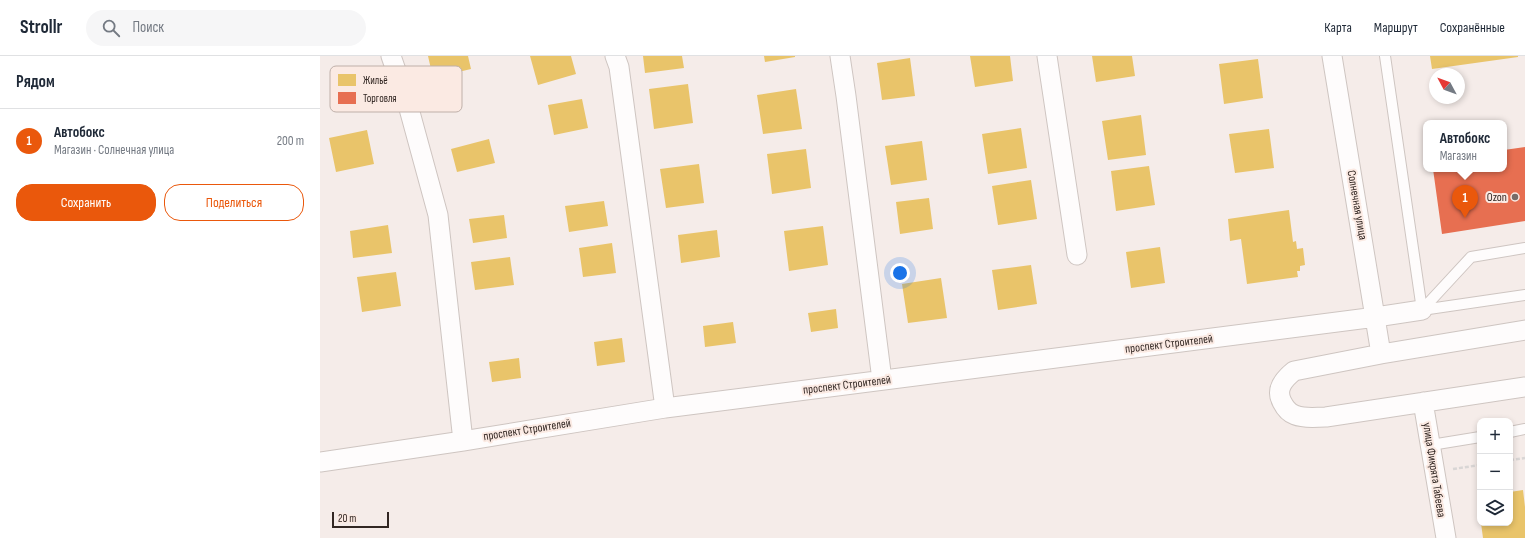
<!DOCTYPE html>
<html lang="ru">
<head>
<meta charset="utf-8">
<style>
	:root { --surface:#fff; --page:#f6f6f7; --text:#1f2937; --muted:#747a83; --line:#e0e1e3; --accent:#ea580c }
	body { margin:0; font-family:"Sofia Sans Condensed",sans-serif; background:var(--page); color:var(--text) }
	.controls { position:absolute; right:12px; bottom:12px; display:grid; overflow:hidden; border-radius:8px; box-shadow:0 2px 6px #0003 }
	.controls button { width:36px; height:36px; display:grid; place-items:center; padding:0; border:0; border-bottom:1px solid var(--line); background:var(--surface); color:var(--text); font:20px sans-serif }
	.compass { position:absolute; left:1109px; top:12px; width:36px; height:36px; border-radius:50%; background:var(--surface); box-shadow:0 2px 6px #0003; rotate:311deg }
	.scale { position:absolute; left:12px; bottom:10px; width:57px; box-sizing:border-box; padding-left:4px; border:2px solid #322723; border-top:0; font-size:11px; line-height:14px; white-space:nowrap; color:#322723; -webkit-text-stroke:3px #fbeae3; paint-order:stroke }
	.you { position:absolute; left:580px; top:217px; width:14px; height:14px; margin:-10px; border:3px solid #fff; border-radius:50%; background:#1a73e8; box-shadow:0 0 0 6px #1a73e833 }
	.badge { display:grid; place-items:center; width:26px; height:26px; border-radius:50%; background:var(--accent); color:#fff; font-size:13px; font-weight:700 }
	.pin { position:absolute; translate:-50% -33px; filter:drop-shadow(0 1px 2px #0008) }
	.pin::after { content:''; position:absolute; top:21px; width:14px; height:12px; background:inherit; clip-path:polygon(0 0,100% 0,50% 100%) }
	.popup { position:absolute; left:1103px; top:64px; width:84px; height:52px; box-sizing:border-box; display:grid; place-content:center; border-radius:8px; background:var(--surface); filter:drop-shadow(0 1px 3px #0005); font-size:13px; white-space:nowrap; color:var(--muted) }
	.popup b { font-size:15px; color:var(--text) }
	.popup::after { content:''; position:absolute; left:50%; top:100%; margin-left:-8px; border:8px solid transparent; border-top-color:var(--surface) }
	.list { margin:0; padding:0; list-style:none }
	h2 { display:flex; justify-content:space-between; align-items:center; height:52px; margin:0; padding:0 16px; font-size:17px }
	h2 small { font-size:13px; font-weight:400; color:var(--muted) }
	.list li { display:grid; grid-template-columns:26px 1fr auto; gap:12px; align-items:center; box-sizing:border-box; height:64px; padding:0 16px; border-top:1px solid var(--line) }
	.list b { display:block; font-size:15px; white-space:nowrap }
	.list p { margin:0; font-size:13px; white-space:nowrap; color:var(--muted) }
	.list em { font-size:13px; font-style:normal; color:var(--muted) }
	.actions { display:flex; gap:8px; padding:12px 16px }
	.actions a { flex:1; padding:9px 0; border:1px solid var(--accent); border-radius:16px; text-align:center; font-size:14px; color:var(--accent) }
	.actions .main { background:var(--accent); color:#fff }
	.icon { flex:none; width:22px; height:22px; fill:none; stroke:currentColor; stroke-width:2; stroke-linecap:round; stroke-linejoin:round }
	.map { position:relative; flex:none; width:1205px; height:482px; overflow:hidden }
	header { display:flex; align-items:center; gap:24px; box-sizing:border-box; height:56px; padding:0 20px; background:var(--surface); border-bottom:1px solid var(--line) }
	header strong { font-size:19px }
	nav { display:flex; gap:22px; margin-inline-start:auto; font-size:14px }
	.search { width:280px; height:36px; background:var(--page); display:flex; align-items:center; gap:10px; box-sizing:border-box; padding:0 14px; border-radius:22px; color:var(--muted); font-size:15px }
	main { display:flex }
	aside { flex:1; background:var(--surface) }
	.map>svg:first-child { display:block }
	.homes { fill:#e9c46a }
	.shops { fill:#e76f51 }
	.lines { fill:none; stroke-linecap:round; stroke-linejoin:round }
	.lane-casing { stroke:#cec5c1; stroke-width:12 }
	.street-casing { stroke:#cec5c1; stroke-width:21 }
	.path { stroke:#d9d6d5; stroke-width:2.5; stroke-dasharray:4 2; stroke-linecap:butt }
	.lane { stroke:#fefcfc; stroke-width:10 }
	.street { stroke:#fefcfc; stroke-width:19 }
	.poi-dot { fill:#766c68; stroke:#fbeae3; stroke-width:1.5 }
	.labels { text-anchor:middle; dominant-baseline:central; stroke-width:4; stroke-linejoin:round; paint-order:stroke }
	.poi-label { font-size:12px; fill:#322723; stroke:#fbeae3; text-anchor:end }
	.street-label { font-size:12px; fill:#322723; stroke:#fbeae3 }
	.key { fill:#fbeae3; stroke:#bfb0a9; stroke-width:1 }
	.key-label { font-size:11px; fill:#322723 }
</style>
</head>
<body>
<header>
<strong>Strollr</strong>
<div class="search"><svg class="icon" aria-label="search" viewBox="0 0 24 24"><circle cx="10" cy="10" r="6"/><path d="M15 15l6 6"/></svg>Поиск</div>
<nav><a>Карта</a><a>Маршрут</a><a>Сохранённые</a></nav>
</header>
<main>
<aside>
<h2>Рядом<small></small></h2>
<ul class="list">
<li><span class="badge">1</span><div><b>Автобокс</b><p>Магазин · Солнечная улица</p></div><em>200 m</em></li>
</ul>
<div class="actions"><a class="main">Сохранить</a><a>Поделиться</a></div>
</aside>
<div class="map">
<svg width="1205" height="482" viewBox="0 0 1205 482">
	<rect width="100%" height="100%" fill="#f5ece9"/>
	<path class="homes" d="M108,0h40l3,13 -38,9z
		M210,0h41l5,18 -38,11z
		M323,0h39l2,12 -39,5z
		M444,0h31v1l-30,5z
		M650,0h40l3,25 -38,6z
		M772,0h40l3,20 -39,6z
		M1110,0h88v1l-86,12z
		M590,2l5,38 -33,4 -5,-37z
		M938,3l5,39 -39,6 -5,-40z
		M368,28l5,39 -39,6 -5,-40z
		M476,33l6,40 -39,5 -6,-39z
		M262,43l6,29 -34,7 -6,-30z
		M821,59l5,40 -38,5 -6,-39z
		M701,72l6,40 -39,6 -6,-40z
		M949,73l5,39 -39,5 -6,-39z
		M47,74l7,34 -38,8 -7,-34z
		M169,83l6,24 -38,9 -6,-23z
		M602,85l5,39 -36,5 -6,-39z
		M486,93l5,39 -39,6 -5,-40z
		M379,108l5,39 -38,5 -6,-39z
		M829,110l6,39 -39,6 -5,-40z
		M711,124l6,39 -39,6 -6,-39z
		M609,142l4,31 -33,5 -4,-32z
		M284,145l4,25 -39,6 -4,-26z
		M969,154l4,32 3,-1 1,8 6,-1 2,17 -5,1v5h-3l1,6 -51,7 -6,-45 -11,2 -2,-22z
		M184,159l3,23 -34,5 -4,-24z
		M68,169l4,28 -39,5 -3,-27z
		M503,170l5,39 -39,6 -5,-40z
		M397,174l3,27 -39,6 -3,-28z
		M292,187l4,30 -33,4 -4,-29z
		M840,191l5,36 -34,5 -5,-36z
		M190,201l4,28 -39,5 -4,-28z
		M711,209l6,39 -39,6 -6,-40z
		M76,216l5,34 -39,6 -5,-35z
		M621,222l6,40 -39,5 -6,-39z
		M516,253l2,19 -27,4 -3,-19z
		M413,266l3,21 -31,4 -2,-21z
		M302,282l3,24 -28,4 -3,-24z
		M199,302l2,20 -29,4 -3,-20z
		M1203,434l2,17v31h-42l-2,-15h29v-31z"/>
	<path class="shops" d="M1205,91v74l-83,13 -9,-65h71v-19z"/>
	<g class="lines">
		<g class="lane-casing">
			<path id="lane" d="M1065,0l37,254
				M1102,254l49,-53 54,-9
				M1102,254l103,-15
				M1190,376l15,-3
				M1111,389l49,-8"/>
		</g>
		<g class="street-casing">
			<path id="street" d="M71,0l17,49 30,110 25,226
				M295,0l4,11 46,341
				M520,0l6,40 36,284
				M727,0l30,199
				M1012,0l49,298
				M1205,274l-144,24 -87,17c-10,8 -19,18 -12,31 3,6 7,11 13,13 10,4 21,2 31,2l199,-30
				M1103,346l23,136
				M0,406l143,-21 202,-33 711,-91 46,-7"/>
		</g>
		<path class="path" d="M1190,404l15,-2
			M1133,413l27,-4"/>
		<use href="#lane" class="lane"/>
		<use href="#street" class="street"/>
	</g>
	<circle class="poi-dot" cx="1195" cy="141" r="4"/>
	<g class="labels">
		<g class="poi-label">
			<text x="1187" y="141">Ozon</text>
		</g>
		<g class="street-label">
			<text transform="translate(1037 149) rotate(80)">Солнечная улица</text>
			<text transform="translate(849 288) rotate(-7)">проспект Строителей</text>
			<text transform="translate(527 329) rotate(-7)">проспект Строителей</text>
			<text transform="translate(207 374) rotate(-9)">проспект Строителей</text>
			<text transform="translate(1114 414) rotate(81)">улица Фикрята Табеева</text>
		</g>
	</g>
	<rect x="10" y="10" width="132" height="46" rx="6" class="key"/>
	<rect x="18" y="18" width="18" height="12" fill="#e9c46a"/>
	<rect x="18" y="36" width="18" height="12" fill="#e76f51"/>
	<g class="key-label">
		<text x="43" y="28">Жильё</text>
		<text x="43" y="46">Торговля</text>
	</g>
</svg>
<div class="controls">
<button>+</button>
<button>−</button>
<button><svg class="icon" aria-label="layers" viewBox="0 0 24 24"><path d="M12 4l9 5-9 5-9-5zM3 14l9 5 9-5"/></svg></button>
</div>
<svg class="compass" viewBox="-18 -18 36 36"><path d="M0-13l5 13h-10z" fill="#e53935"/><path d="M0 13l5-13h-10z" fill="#747a83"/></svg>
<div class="scale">20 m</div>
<div class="you"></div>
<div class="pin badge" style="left:1145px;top:162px">1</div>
<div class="popup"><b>Автобокс</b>Магазин</div>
</div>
</main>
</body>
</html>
